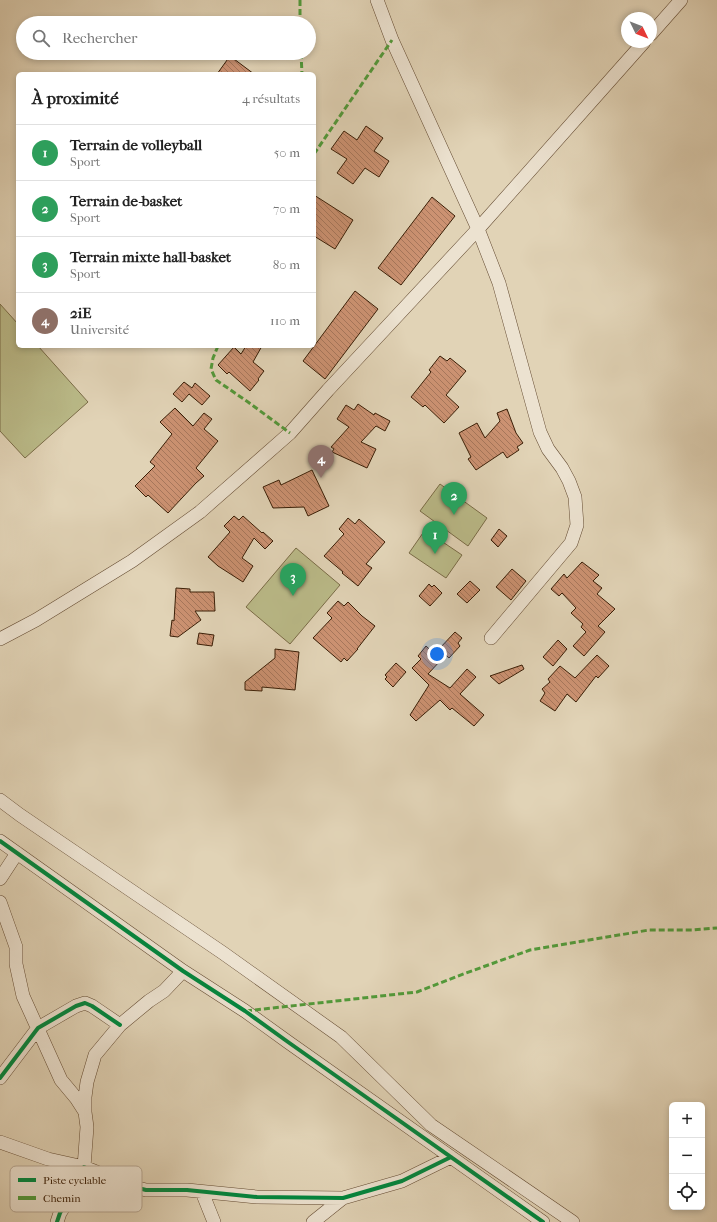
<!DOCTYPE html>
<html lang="fr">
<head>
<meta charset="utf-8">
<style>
	:root { --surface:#fff; --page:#f6f6f6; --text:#222; --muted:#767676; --line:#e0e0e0; --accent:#8f2418 }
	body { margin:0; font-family:"IM FELL French Canon",serif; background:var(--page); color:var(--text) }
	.controls { position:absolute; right:12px; bottom:12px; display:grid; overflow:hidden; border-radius:6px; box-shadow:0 2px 6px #0003 }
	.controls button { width:36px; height:36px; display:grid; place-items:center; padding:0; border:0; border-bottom:1px solid var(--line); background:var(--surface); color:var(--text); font:20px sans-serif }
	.compass { position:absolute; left:621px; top:12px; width:36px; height:36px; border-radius:50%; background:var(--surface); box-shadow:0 2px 6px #0003; rotate:133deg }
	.you { position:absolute; left:437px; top:654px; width:14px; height:14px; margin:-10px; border:3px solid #fff; border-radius:50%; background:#1a73e8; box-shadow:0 0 0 6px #1a73e833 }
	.badge { display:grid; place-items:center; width:26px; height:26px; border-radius:50%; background:var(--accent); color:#fff; font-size:13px; font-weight:700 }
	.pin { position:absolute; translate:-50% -33px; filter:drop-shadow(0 1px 2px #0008) }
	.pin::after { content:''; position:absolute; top:21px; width:14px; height:12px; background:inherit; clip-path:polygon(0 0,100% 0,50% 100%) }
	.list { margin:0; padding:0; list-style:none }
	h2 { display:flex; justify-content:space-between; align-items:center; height:52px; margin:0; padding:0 16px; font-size:17px }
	h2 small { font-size:13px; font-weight:400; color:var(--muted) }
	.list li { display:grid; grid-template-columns:26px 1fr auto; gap:12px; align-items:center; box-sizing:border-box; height:56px; padding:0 16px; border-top:1px solid var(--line) }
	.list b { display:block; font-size:15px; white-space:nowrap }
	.list p { margin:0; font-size:13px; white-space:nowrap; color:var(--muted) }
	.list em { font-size:13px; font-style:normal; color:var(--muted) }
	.icon { flex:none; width:22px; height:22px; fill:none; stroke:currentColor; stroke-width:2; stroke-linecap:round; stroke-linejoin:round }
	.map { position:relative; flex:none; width:717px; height:1222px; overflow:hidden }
	.search { position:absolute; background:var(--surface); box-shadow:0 2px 6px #0003; left:16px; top:16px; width:300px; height:44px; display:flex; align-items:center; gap:10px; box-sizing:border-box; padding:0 14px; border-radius:22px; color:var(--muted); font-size:15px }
	.panel { position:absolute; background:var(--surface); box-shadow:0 2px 6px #0003; left:16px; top:72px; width:300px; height:276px; border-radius:6px }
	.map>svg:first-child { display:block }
	.garden { fill:#baba88; stroke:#7a6c47 }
	.building { fill:url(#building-back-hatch); stroke:#3a1e06 }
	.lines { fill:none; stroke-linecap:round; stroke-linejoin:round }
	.minor-casing { stroke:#644b32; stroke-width:14 }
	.minor { stroke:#ece2d0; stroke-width:13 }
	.quiet { stroke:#529a3a; stroke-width:3; stroke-dasharray:6 3; stroke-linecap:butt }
	.cycleway-casing { stroke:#ece2d0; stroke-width:6 }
	.cycleway { stroke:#00873e; stroke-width:4 }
	.key { fill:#ece2d0; stroke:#b7a793; stroke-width:1 }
	.key-label { font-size:11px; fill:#3a1e06 }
</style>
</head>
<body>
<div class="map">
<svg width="717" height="1222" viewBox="0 0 717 1222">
	<defs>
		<pattern id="building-back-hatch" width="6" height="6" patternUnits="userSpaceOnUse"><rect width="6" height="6" fill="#cc9272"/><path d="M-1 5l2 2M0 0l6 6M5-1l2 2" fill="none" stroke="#a7775c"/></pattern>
	</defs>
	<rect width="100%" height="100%" fill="#e1d3b6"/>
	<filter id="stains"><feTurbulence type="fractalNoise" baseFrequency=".005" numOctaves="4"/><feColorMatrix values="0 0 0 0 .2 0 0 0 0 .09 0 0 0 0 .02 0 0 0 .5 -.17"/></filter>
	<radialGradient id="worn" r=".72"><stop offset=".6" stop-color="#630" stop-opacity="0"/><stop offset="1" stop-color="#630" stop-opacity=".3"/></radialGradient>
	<path class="garden" d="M0,304l18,20v22h20l50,56 -63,56 -25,-27z
		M440,484l47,34 -19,28 -48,-35z
		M425,530l37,25 -16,23 -37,-25z
		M296,548l44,37 -50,59 -44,-37z"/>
	<path class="building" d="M230,56l24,18h-37z
		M366,126l17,12 -9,13 15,10 -10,16 -14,-9 -12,16 -16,-11 10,-14 -16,-10 13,-18 13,9z
		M314,195l39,25 -18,29 -21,-13z
		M432,197l23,19 -54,69 -23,-17z
		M355,291l23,18 -53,70 -22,-18z
		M246,346h16l-9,16 11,9 -6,8 1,1 -9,11 -21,-19 -2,2 -9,-9 16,-18 7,7z
		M440,356l7,5 3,-3 16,13 -20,24 13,12 -15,16 -19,-18 -2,2 -12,-10 20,-25 -2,-2z
		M184,382l8,6 3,-5 15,13 -8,9 -13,-11 -7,8 -9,-8z
		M358,404l16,11 1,-2 15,8 -5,10 -9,-5 -15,16 15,7 -9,19 -35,-16 2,-3 -3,-2 18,-20 -12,-8 9,-14 8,5z
		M175,408l18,18 11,-13 8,6 -8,10 14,12 -22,27 8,8 -8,7 -28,30 -20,-18 -2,2 -11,-11 20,-20 -5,-4 22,-28 -12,-12z
		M507,409l9,24 7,10 -6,4 2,3 -12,8 -4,-6 -27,18 -8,-11 3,-2 -12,-24 18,-10 8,15 15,-17 -3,-8z
		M312,470l17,36 -21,10 -4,-9 -31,1 -10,-21 16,-7 2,5z
		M234,516l5,4 4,-4 19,17 1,-1 10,9 -8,8 -11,-11 -12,20 11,8 -10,16 -25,-16 -10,-9 22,-25 -6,-6z
		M348,518l7,6 4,-5 26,23 -19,22 6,4 -14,18 -16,-13 1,-1 -19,-16 20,-22 -5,-5z
		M499,529l8,7 -9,11 -7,-7z
		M582,562l17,13 -6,6 9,7 -5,6 18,15 -17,17 7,6 -21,24 -11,-10 13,-14 -5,-5 2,-3 -12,-11 5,-5 -14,-15 -3,3 -8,-7 13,-15 3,4z
		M512,569l14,12 -15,19 -15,-13z
		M470,581l10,9 -13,13 -10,-9z
		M429,584l3,3 2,-2 8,8 -12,13 -11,-10z
		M176,588l14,1v3h24l1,19h-20l6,9 -23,17 -8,-1 2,-16 2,1z
		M338,601l6,5 4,-4 14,14 13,10 -18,23h1l-11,12 -3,-3 -3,4 -28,-24 19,-20 -5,-5z
		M455,632l7,6 -4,5 2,3 -11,12 -10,-9z
		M199,633l15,2 -2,11 -15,-2z
		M558,640l9,9 -14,17 -10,-9z
		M426,646l15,14 -13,14 22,14 17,-19 9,8 -16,17 24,21 -10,11 -22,-18 -2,2 -10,-10 -24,21 -6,-6 19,-30 -17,-17 9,-9 -3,-3z
		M275,649l24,3 -4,38 -33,-3v4l-17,-1v-8l30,-24z
		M597,655l12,11 -11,12 -2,-2 -20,26 -9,-8 -12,17 -15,-10 5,-8 -3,-4 8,-7 -2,-3 12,-13 15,12z
		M396,663l10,9 -13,15 -8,-8 2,-2 -2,-2z
		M522,665l2,4 -25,15 -9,-8z"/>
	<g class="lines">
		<g class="minor-casing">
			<path id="minor" d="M377,0l15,40 86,189 21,54 41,149 8,17 14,19 7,13 6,16 2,28 -6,18 -80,95
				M651,34l30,-34
				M0,639l36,-19 96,-59 68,-49 90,-79 38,-43 150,-161 166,-187
				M0,800l20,15 203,138 118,84 90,88 142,97
				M0,841l183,130 62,40 43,31 255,180
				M0,879l17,-26
				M0,902l16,45v17l7,32 38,84 15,18 9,14
				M0,1078l38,-50 38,-22 9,-3 7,3 28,19
				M0,1142l48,17 36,8 3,-40 -2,-15v-15l2,-15 8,-27 25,-30 29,-24 15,-10 19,-20
				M202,1192l12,30
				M57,1222l3,-9 11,-17 13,-29 50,20 12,3h41l70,7 86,1 59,-17 49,-24
				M313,1222l30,-24"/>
		</g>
		<use href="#minor" class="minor"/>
		<path class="quiet" d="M300,0v23
			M301,53l1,21
			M314,154l78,-114
			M218,346l-5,12 -2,11 5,11 32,22 42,31
			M246,1011l171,-19 49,-19 64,-23 119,-20h44l24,-2"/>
		<g class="cycleway-casing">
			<path id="cycleway" d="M0,841l183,130 62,40 43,31 255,180
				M0,1078l38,-50 38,-22 9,-3 7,3 28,19
				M57,1222l3,-9 11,-17 13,-29 50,20 12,3h41l70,7 86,1 59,-17 49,-24"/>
		</g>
		<use href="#cycleway" class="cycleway"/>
	</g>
	<rect x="10" y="1166" width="132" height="46" rx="6" class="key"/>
	<rect x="18" y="1178" width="18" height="4" fill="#00873e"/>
	<rect x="18" y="1196" width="18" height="4" fill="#529a3a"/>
	<g class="key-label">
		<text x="43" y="1184">Piste cyclable</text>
		<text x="43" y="1202">Chemin</text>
	</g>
	<rect width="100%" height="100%" filter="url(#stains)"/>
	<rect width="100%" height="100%" fill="url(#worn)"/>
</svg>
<div class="controls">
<button>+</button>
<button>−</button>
<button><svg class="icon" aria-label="locate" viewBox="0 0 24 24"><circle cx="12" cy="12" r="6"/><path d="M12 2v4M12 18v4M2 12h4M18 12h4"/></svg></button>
</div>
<svg class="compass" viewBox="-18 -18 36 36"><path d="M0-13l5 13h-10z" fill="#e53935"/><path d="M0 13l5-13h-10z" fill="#767676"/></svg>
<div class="you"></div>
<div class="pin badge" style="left:435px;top:554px;background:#2e9e5b">1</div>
<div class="pin badge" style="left:454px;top:515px;background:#2e9e5b">2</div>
<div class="pin badge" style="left:293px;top:596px;background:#2e9e5b">3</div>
<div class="pin badge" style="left:321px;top:478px;background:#8d6e63">4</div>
<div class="search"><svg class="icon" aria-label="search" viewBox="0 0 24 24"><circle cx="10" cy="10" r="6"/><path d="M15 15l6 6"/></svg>Rechercher</div>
<section class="panel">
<h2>À proximité<small>4 résultats</small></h2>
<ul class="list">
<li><span class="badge" style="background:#2e9e5b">1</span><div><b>Terrain de volleyball</b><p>Sport</p></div><em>50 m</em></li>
<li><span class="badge" style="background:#2e9e5b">2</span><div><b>Terrain de-basket</b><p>Sport</p></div><em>70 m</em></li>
<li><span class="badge" style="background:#2e9e5b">3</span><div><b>Terrain mixte hall-basket</b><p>Sport</p></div><em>80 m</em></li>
<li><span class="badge" style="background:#8d6e63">4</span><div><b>2iE</b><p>Université</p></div><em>110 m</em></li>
</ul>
</section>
</div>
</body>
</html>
